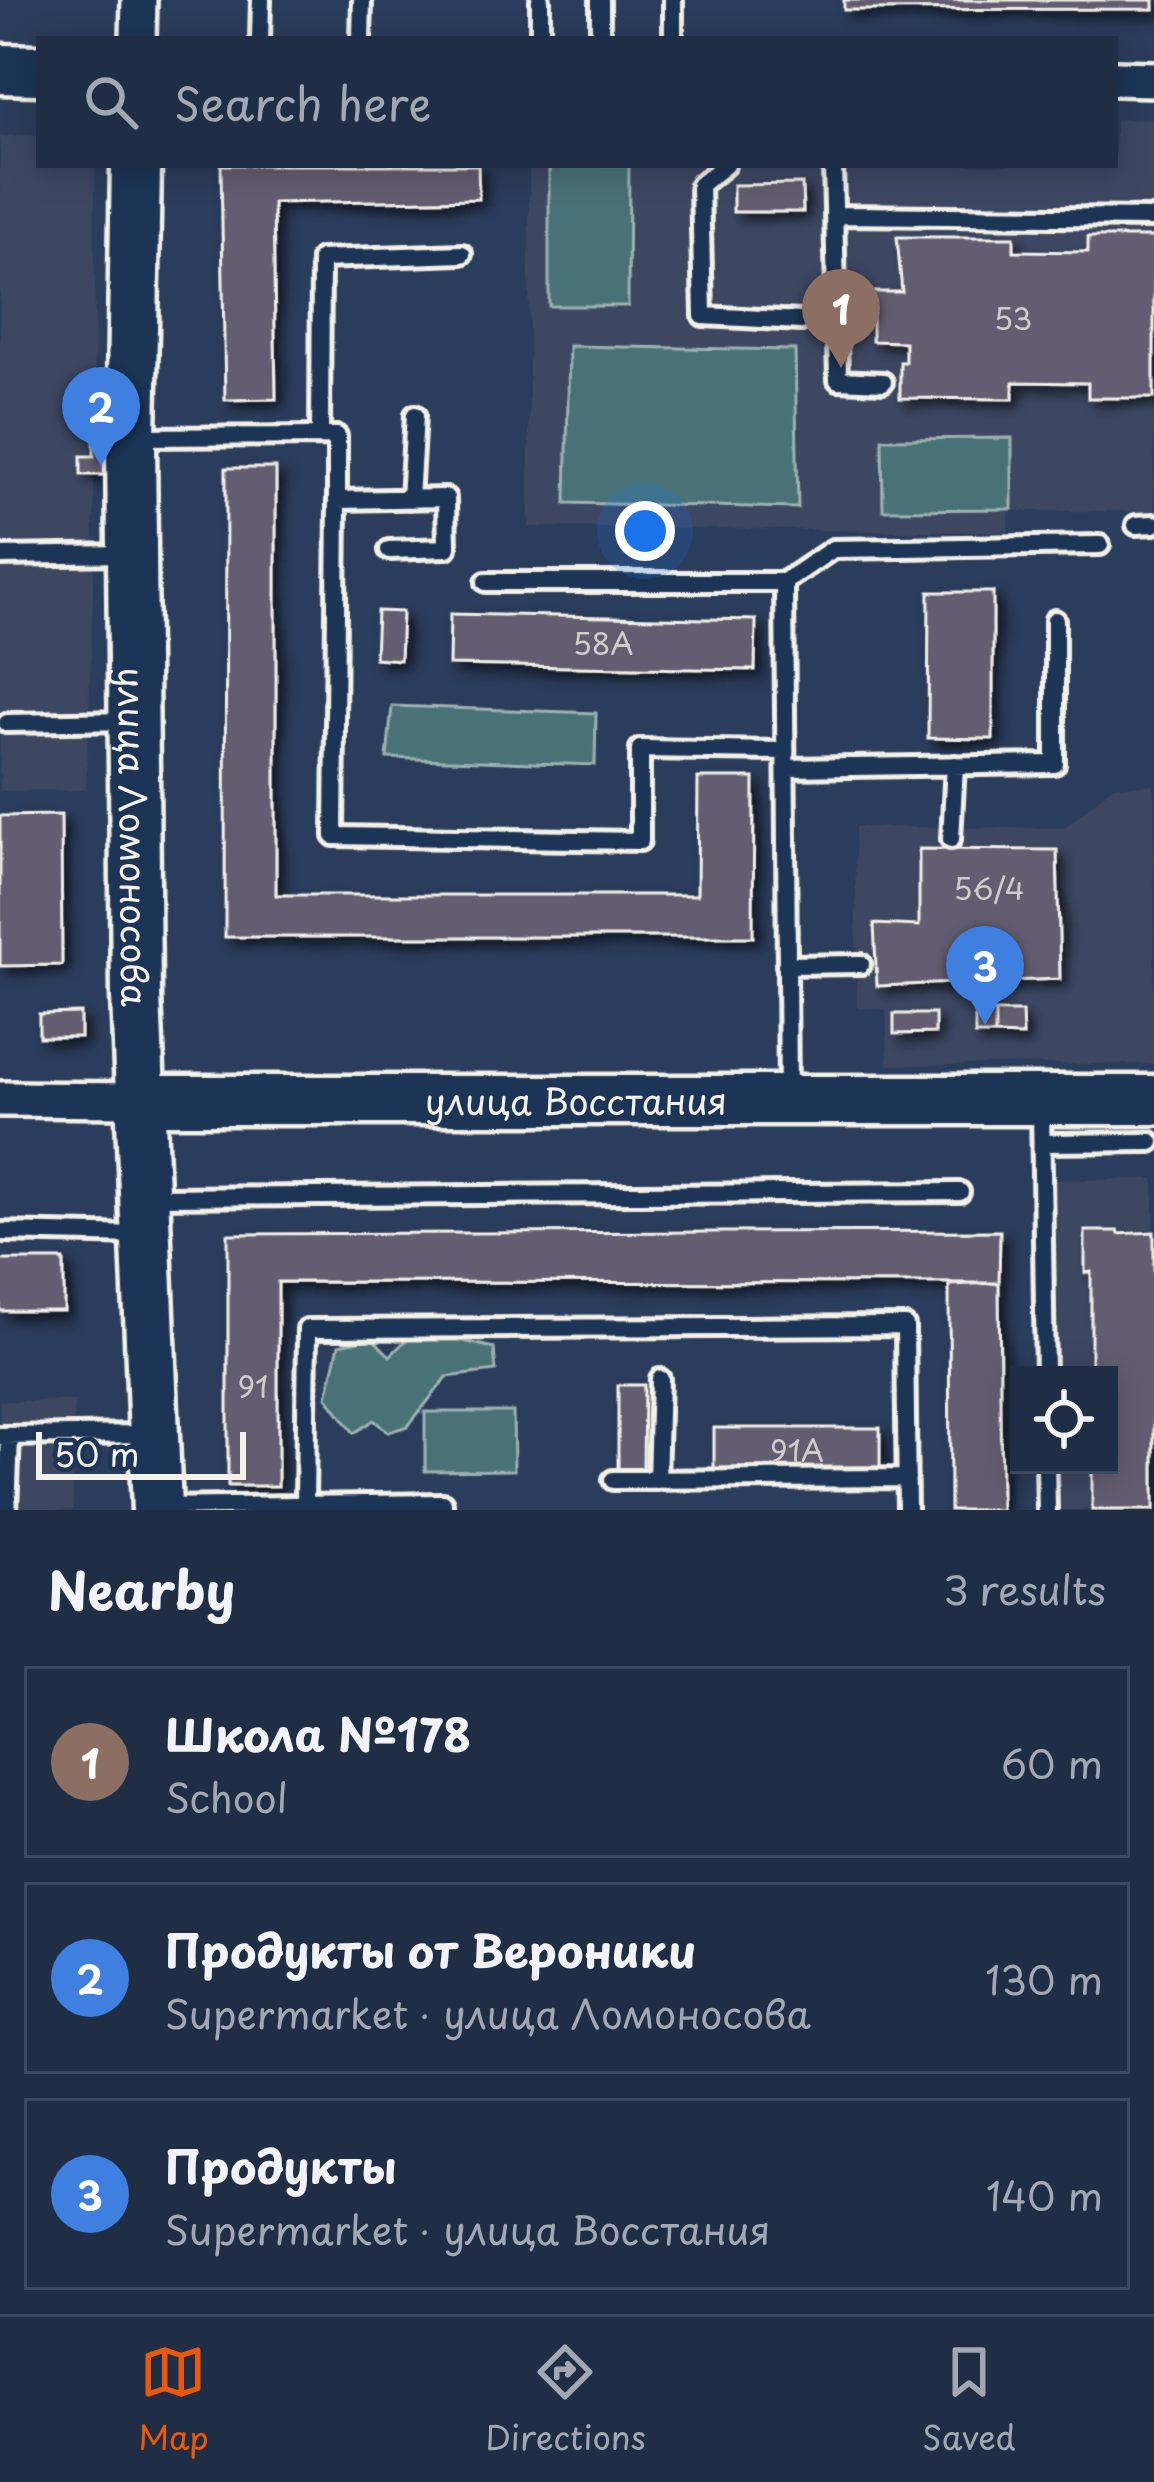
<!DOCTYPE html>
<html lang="en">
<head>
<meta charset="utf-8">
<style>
	:root { --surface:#202e45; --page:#28364c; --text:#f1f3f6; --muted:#a2a8b3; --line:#3d4a5e; --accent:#ea580c }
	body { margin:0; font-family:"Playpen Sans",sans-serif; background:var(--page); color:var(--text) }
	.controls { position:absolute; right:36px; bottom:36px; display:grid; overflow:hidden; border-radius:0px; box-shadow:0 6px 30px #0003 }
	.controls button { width:108px; height:108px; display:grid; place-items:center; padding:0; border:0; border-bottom:3px solid var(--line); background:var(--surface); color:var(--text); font:60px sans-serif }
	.scale { position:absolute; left:36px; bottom:30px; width:210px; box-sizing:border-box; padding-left:12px; border:6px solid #f4f1e8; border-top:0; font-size:33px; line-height:42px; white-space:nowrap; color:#f4f1e8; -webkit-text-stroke:9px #1d3557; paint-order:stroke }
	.you { position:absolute; left:645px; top:531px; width:42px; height:42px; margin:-30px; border:9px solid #fff; border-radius:50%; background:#1a73e8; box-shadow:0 0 0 18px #1a73e833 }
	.badge { display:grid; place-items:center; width:78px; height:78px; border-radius:50%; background:var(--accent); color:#fff; font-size:39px; font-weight:700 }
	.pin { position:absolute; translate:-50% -99px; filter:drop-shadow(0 3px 6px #0008) }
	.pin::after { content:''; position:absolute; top:63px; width:42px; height:36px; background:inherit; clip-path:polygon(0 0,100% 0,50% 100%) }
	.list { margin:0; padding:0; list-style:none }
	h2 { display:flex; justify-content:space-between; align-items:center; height:156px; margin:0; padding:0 48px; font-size:51px }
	h2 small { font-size:39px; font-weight:400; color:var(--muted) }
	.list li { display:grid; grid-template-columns:78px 1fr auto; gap:36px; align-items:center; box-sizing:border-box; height:192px; margin:0 24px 24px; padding:0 24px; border:3px solid var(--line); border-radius:0px }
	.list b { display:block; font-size:45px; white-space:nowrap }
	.list p { margin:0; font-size:39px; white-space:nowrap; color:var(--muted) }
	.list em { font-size:39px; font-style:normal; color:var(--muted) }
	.icon { flex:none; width:66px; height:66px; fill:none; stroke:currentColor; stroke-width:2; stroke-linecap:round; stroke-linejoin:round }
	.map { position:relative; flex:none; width:1154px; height:1510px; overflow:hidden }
	.search { position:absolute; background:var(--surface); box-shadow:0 6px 30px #0003; left:36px; right:36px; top:36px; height:132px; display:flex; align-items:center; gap:30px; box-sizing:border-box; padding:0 42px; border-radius:0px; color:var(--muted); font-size:45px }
	.sheet { height:804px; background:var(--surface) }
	nav { display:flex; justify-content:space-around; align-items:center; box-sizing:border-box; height:168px; border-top:3px solid var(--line); background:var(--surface); font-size:33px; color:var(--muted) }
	nav a { display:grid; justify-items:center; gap:6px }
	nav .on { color:var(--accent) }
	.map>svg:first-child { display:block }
	.built { fill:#3c4762 }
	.green { fill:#497276; stroke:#9eb2af; stroke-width:3 }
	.building { fill:#625d70; stroke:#f4f1e8; stroke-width:3; filter:url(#shadow) }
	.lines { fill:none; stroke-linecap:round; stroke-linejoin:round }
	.lane-casing { stroke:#f4f1e8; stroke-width:26 }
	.street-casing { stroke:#f4f1e8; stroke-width:42 }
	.secondary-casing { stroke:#f4f1e8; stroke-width:57 }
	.lane { stroke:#1d3557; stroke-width:16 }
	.street { stroke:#1d3557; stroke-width:33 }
	.secondary { stroke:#1d3557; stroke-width:48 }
	.labels { text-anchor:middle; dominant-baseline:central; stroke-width:10; stroke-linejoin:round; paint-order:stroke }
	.number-label { font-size:30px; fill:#d0ccca }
	.street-label { font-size:36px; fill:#f4f1e8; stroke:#1d3557 }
</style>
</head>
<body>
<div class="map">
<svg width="1154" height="1510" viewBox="0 0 1154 1510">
	<defs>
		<filter id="shadow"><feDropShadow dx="7" dy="7" stdDeviation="6" flood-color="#0009"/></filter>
	</defs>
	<rect width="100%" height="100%" fill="#2b3d5c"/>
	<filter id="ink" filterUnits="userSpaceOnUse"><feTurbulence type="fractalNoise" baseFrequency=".00833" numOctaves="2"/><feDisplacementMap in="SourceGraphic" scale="24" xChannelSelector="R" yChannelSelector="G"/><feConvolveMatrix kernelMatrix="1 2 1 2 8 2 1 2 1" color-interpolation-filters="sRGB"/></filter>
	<g filter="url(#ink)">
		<path class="built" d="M1115,119l39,1v391h-144l-2,21 -479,-5v-362h586z
			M39,135v30h56l-1,402 -8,223 -86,1v-655z
			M1154,785v279l-266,1 -2,-56 -29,-1 -2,-181 209,1 48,-42z
			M1154,1179v331h-98v-45h53v-90h-53l-1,-195z
			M0,1401h74l-1,109h-73z"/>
		<path class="green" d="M549,165h80l-1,141h-79z
			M569,346l226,4 3,158 -232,-5z
			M1012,438v71l-129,1 -1,-71z
			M392,706l204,7 -1,52 -208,-7z
			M411,1335l30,1 53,12 2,23 -49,6 -39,49 -20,6 -14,-12 -20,13 -27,-36 12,-52 33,-7 18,18z
			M425,1412h88l1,58 -89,1z"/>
		<path class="building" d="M844,0h310v9l-310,1z
			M221,165h257l1,34 -206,4 3,196 -51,1z
			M802,184l1,28h-70v-27z
			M897,237h117v14l74,1v-15h66v161h-66v-15l-75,-1v17l-113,-1v-36h5v-20l-33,-1v-49h30z
			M94,429h13v46h-26v-19h13z
			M226,468h50v427h421l1,-117h56l-1,159h-528z
			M929,592h64v147l-65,-1z
			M377,611l25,1 -2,48 -25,-2z
			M450,614l306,6 -1,50 -306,-5z
			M61,815l1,150 -62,1v-150z
			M919,849l138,1 3,129 -183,7 -3,-62 45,2z
			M975,1012h20v23h-20z
			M995,1012h27l1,24 -28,-1z
			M80,1013v24h-41v-23z
			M894,1014h41v19l-41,1z
			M1000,1231l-1,52 -721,-1v204h-50v-252z
			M1085,1231h33l1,3 35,-2v278h-62v-45h17v-90h-18v-103l-6,1z
			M0,1260h64v51h-64z
			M999,1283l2,227h-51l-1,-225z
			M618,1385h26l-1,85h-25z
			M714,1428h166v42l-166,1z"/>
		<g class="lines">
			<g class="lane-casing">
				<path id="lane" d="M540,0v39
					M600,0v39
					M260,39l1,-39
					M361,39l1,-39
					M673,39v-39
					M725,165l-25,20 3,131 98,5
					M833,165l5,215 45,2
					M836,215l318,3
					M320,436l1,-177 141,-5
					M132,437l205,-1v64l109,-2 1,50 -58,2
					M410,499l5,-84
					M337,500l-3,336 306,5v-92l145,2
					M1136,525l18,-1
					M0,556l125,-2
					M486,582h298l4,516
					M784,582l49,-33 267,-4
					M7,723l125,-2
					M787,768l268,-4v-144
					M951,839l4,-74
					M786,965l75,-1
					M1041,1106l4,269
					M1042,1143l109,-1
					M147,1197l813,-5
					M0,1232l142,3
					M0,1436l148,-2
					M1046,1465l1,45
					M613,1480l294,-2
					M657,1480l3,-101
					M305,1504l2,-175 598,-3 2,184
					M158,1507l285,-4v7
					M7,1510l3,-74"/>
			</g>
			<g class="street-casing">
				<path id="street" d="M138,39l1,-39
					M1115,78l39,1
					M0,1099l141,1"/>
			</g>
			<g class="secondary-casing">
				<g id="secondary">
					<path d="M0,69l39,1"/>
					<path id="s1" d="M136,165l-5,272 5,559 21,514"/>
					<path id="s2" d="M141,1100h1013"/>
				</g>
			</g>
			<use href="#lane" class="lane"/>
			<use href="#street" class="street"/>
			<use href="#secondary" class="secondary"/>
		</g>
	</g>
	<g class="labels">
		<g class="number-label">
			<text x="1013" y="317">53</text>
			<text x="603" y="642">58А</text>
			<text x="989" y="887">56/4</text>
			<text x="253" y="1385">91</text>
			<text x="797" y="1449">91А</text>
		</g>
		<g class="street-label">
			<text stroke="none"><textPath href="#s1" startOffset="672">улица Ломоносова</textPath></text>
			<text stroke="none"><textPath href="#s2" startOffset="435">улица Восстания</textPath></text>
		</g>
	</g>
</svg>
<div class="controls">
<button><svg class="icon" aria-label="locate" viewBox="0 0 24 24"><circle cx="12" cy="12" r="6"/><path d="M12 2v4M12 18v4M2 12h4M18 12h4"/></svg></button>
</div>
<div class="scale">50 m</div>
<div class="you"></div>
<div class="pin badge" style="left:841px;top:368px;background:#8d6e63">1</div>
<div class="pin badge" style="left:101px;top:466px;background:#3f7fe0">2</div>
<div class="pin badge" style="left:985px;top:1025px;background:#3f7fe0">3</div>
<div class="search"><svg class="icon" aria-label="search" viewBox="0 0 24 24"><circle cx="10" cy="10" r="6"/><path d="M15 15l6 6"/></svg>Search here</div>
</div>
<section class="sheet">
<h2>Nearby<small>3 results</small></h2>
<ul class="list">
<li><span class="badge" style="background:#8d6e63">1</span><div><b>Школа №178</b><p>School</p></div><em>60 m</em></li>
<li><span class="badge" style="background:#3f7fe0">2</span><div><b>Продукты от Вероники</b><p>Supermarket · улица Ломоносова</p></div><em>130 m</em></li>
<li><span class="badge" style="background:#3f7fe0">3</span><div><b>Продукты</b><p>Supermarket · улица Восстания</p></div><em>140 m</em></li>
</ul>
</section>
<nav>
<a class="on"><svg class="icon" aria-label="map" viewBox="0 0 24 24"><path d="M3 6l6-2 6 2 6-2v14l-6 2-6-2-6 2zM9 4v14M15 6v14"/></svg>Map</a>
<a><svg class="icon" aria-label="directions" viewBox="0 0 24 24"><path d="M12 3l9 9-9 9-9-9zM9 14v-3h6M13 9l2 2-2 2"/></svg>Directions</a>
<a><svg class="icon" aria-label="saved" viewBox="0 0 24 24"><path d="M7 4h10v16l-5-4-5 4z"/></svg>Saved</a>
</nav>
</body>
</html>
